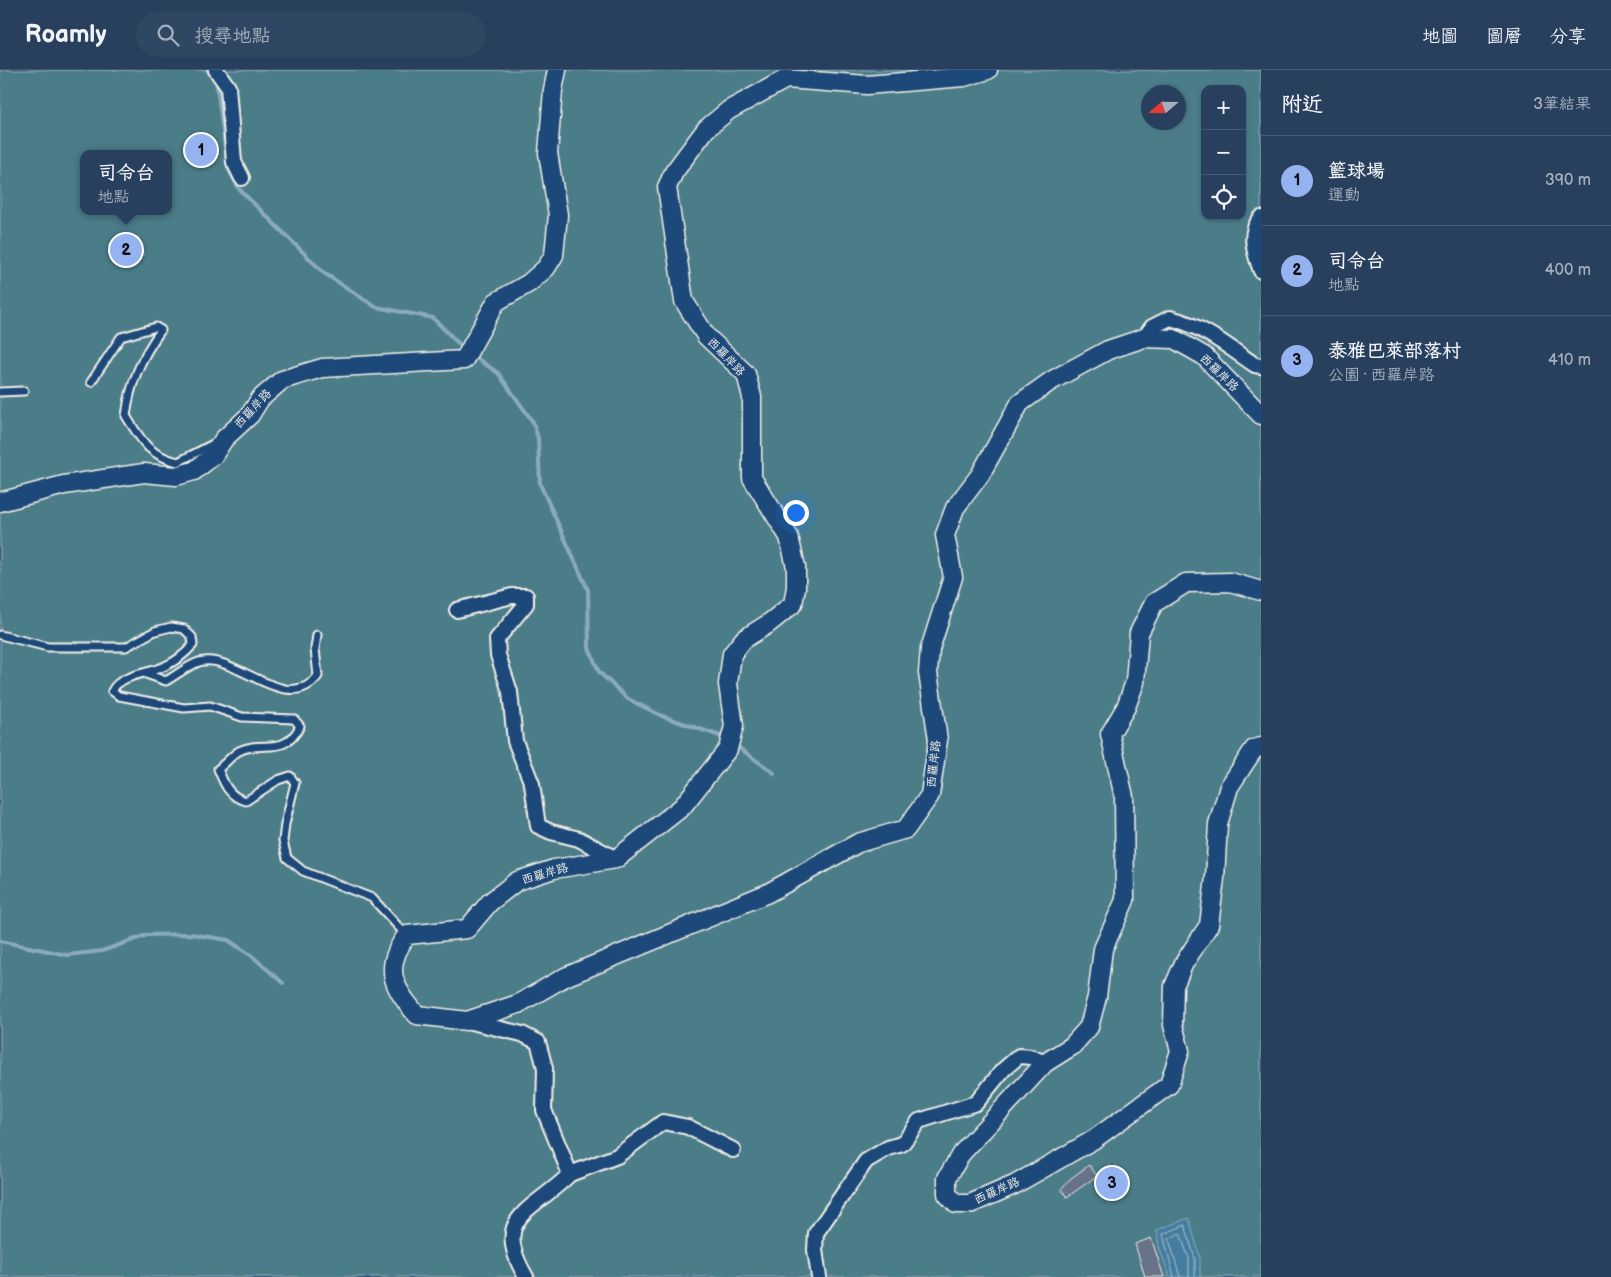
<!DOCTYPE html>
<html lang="zh-TW">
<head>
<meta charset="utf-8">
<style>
	:root { --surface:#28405e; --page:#304764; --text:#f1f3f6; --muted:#a5afbc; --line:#445973; --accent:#95b2f1 }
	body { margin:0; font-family:"Balsamiq Sans","LXGW WenKai TC",sans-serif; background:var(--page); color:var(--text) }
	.controls { position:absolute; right:15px; top:15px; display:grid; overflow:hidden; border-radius:10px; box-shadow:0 1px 4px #0004 }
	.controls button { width:45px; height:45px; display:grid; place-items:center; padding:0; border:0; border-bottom:1px solid var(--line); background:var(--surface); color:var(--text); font:25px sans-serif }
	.compass { position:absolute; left:1141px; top:15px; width:45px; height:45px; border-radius:50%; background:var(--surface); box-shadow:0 1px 4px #0004; rotate:250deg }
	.you { position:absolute; left:795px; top:442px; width:18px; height:18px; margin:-12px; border:4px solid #fff; border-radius:50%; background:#1a73e8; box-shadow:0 0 0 8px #1a73e833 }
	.badge { display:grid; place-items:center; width:32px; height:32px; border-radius:50%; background:var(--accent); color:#111; font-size:16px; font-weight:700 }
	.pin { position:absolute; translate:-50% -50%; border:2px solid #fff; box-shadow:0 1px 5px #0006 }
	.popup { position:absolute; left:80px; top:80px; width:92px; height:65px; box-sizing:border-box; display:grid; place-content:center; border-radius:10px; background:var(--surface); filter:drop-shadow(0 1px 4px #0005); font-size:16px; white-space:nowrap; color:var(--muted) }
	.popup b { font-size:19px; color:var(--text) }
	.popup::after { content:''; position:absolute; left:50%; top:100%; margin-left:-10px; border:10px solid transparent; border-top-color:var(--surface) }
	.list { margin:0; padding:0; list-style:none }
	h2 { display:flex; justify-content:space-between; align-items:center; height:65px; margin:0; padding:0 20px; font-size:21px }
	h2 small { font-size:16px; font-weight:400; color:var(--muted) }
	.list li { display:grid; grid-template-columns:32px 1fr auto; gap:15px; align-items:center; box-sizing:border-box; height:90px; padding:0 20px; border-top:1px solid var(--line) }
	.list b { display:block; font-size:19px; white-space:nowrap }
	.list p { margin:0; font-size:16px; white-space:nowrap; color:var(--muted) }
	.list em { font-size:16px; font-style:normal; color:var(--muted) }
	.icon { flex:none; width:28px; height:28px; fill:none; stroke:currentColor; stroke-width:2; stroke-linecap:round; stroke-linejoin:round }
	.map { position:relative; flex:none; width:1261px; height:1207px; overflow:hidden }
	header { display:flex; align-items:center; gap:30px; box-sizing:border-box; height:70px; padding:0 25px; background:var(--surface); border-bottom:1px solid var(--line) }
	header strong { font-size:24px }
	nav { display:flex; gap:28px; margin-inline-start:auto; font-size:18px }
	.search { width:350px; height:45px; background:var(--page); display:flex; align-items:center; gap:12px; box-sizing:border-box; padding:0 18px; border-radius:28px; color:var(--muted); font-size:19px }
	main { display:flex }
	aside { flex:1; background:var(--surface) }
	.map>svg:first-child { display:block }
	.green { fill:#4b7d89; stroke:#a0b7b8; fill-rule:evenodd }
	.water { fill:#457da0; stroke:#8babbd }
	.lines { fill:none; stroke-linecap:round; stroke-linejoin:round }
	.shore { stroke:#aec3cb; stroke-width:1 }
	.stream { stroke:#8babbd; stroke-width:4 }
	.building { fill:#687289; stroke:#f4f1e8 }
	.service-casing { stroke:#f4f1e8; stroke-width:11 }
	.minor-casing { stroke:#f4f1e8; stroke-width:18 }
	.tertiary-casing { stroke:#f4f1e8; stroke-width:21 }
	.service { stroke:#1f4a7a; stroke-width:7 }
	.minor { stroke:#1f4a7a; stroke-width:14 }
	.tertiary { stroke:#1f4a7a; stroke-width:18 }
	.labels { text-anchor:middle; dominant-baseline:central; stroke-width:4; stroke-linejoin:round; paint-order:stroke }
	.street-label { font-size:12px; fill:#f4f1e8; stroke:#1f4a7a }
</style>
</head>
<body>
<header>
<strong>Roamly</strong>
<div class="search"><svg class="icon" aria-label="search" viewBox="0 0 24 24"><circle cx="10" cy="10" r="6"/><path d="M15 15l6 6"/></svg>搜尋地點</div>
<nav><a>地圖</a><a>圖層</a><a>分享</a></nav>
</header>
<main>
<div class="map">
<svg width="1261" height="1207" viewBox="0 0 1261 1207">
	<rect width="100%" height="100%" fill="#35567e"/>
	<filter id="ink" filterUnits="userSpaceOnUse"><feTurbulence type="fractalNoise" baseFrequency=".02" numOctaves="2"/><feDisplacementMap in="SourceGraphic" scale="10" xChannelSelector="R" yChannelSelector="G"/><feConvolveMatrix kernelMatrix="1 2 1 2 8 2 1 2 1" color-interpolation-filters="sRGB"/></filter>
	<g filter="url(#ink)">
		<path class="green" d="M0,0h1261v1207h-1261zM1205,19h37v127h-37zM1148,22h30v30h-30zM84,84h84v57h-84z"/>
		<path class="water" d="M1189,1148l11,40v19h-30l-11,-30 -2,-17z"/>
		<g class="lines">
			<path class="shore" d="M1174,1207l-11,-43 22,-9 10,34v18
				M1180,1207l-11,-38 11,-6 9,26v18"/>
			<path class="stream" d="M207,0l9,10 12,88 11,21 85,84 52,34 57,11 31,31
				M472,285l26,18 35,49 5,16 2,46 48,106 1,58 10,24 29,27 34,17 64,22
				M735,675l39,28
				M0,871l67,14 35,-4 45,-16 44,-1 37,6 24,16 31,27"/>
		</g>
		<path class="building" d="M138,167l5,18 -28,9 -6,-19z
			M1089,1095l8,11 -30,21 -6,-8 9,-10z
			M1151,1168l13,39h-19l-10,-33z"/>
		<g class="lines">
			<g class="service-casing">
				<path id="service" d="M91,312l30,-45 35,-10 5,3c-20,28 -31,53 -35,86 16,25 22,39 52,46l39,-20
					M0,322l24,-1
					M0,565l48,12h78l29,-16 16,-4 13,2 8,8 1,8c-8,9 -16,16 -28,21 -16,8 -45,8 -53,25l7,5 65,12 26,-2 32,11 52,2 6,7c-16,32 -37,13 -61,25 -7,4 -14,13 -21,18 6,15 11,28 28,32l32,-21 12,-4 5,7 -10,41 -2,17 4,17 16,13 69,27 34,37
					M146,604l20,7c11,-6 26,-19 38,-20 35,-4 84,54 114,15l-3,-27 2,-14"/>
			</g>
			<g class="minor-casing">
				<path id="minor" d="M216,0l12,17 6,75 8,16
					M1261,148c-14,15 -6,36 0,53
					M1144,268l8,-11 18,-9c33,8 57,28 85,47l6,1
					M457,540l55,-14h14v8l-29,35 1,16 12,37 5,49 17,43 6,42 13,6 28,7 37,20
					M467,951l55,13 16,8 7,26 -1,42 26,64c-38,38 -80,42 -44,103
					M570,1104l47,-18 46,-34 25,5 45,23
					M819,1207l-4,-27 1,-17 50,-72 22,-13 14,-4 17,-23 57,-18 27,-33 16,-14 12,1 14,6"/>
			</g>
			<g class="tertiary-casing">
				<path id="tertiary" d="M988,0l-24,7 -97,8 -81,-6 -57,31 -23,19 -32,43 -7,15 17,114 22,35 40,38 6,23v81l37,59 7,30v20l-3,17 -25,20 -24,15 -12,15 -4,30 6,42 -6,23 -46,58 -66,52 -62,10 -37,12 -27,21 -23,27 -60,6c-24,32 -15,52 10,80l50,6 51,-17 47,-27 203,-84 90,-50 48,-14 24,-34 8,-55 -10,-67 2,-24 23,-72 -8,-42 10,-27 25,-33 40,-72 31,-22 57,-31 36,-12 30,1 30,17 57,59
					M0,432l64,-17 80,-12 32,3 18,-5 19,-15 11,-17 26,-24 10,-16 22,-19 40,-12 142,-8 32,-58 33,-19 17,-15 8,-13 4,-40 -10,-62 5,-63 4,-20
					M1261,521l-31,-9 -44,1 -32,20 -15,30 -4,49 -9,25 -16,27 14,63 1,103 -22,49 -6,48 -8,30 -17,19 -27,17 -84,91 -14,24v16l9,10h14l44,-19 79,-45 76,-55 11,-34 -7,-26 1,-39 10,-23 25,-38 6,-47 3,-54 11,-37 25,-38 7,-2"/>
			</g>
			<use href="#service" class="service"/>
			<use href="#minor" class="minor"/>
			<use href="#tertiary" class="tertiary"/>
		</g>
	</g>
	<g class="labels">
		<g class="street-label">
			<text transform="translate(726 287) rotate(46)">西羅岸路</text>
			<text transform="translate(1219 303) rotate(44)">西羅岸路</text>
			<text transform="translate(253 339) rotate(-47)">西羅岸路</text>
			<text transform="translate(934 694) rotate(-84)">西羅岸路</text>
			<text transform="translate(545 804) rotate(-16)">西羅岸路</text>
			<text transform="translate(997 1121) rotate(-24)">西羅岸路</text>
		</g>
	</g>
</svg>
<div class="controls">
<button>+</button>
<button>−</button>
<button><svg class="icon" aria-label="locate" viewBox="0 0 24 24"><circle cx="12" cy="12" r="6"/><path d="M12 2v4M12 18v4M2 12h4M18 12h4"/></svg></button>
</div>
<svg class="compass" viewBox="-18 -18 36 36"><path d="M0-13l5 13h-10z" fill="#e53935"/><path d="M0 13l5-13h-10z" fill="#a5afbc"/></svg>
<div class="you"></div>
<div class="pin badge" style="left:201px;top:80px">1</div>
<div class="pin badge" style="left:126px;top:180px">2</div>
<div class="popup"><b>司令台</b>地點</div>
<div class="pin badge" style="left:1112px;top:1113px">3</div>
</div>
<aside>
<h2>附近<small>3筆結果</small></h2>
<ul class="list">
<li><span class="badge">1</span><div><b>籃球場</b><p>運動</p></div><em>390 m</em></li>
<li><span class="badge">2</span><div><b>司令台</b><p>地點</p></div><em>400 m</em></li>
<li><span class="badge">3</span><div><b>泰雅巴萊部落村</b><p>公園 · 西羅岸路</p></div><em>410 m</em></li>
</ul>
</aside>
</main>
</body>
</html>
